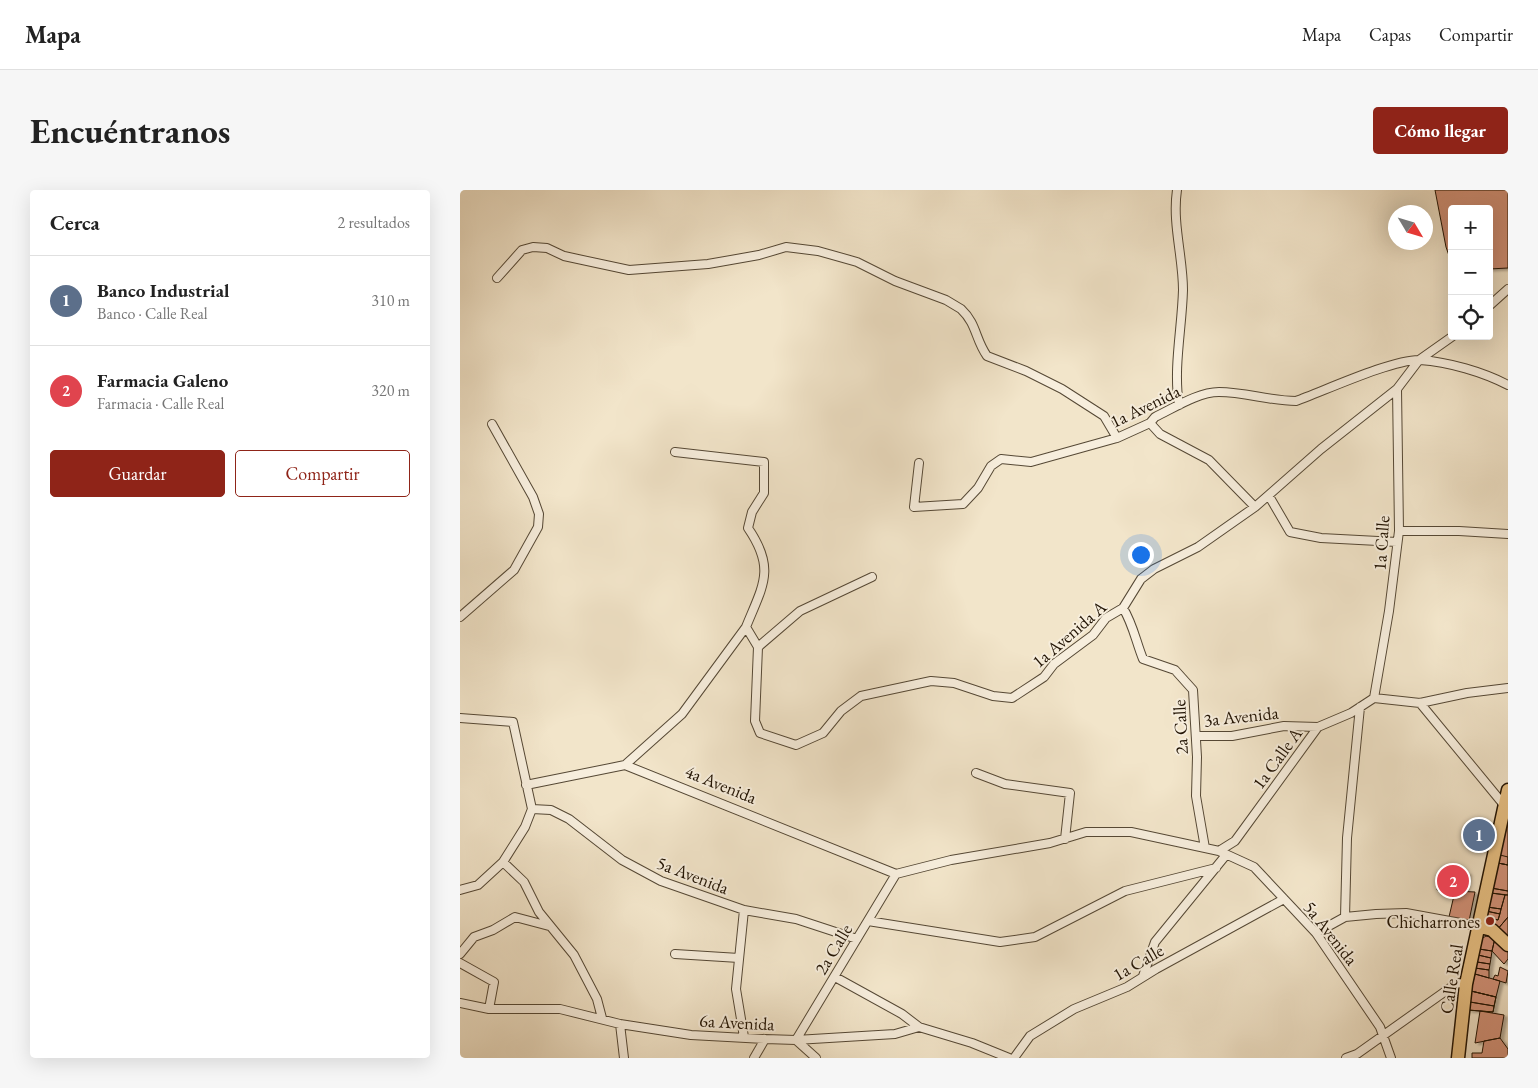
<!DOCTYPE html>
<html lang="es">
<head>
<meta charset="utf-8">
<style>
	:root { --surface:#fff; --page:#f6f6f6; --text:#222; --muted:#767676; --line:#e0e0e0; --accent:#8f2418 }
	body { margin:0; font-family:"EB Garamond",serif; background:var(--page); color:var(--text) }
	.controls { position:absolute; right:15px; top:15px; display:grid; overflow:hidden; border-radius:5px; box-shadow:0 5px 20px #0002 }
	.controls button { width:45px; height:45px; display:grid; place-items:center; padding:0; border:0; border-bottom:1px solid var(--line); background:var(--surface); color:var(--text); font:25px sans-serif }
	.compass { position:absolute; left:928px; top:15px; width:45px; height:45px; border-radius:50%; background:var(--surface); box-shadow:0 5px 20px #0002; rotate:128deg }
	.you { position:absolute; left:680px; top:364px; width:18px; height:18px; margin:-12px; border:4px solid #fff; border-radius:50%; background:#1a73e8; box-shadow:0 0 0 8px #1a73e833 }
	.badge { display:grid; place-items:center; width:32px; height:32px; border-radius:50%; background:var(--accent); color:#fff; font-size:16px; font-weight:700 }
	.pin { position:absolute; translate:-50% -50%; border:2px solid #fff; box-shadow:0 1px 5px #0006 }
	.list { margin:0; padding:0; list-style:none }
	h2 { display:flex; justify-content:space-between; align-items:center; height:65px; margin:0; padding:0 20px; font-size:21px }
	h2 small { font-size:16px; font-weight:400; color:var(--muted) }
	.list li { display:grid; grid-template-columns:32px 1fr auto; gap:15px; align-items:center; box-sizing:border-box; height:90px; padding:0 20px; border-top:1px solid var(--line) }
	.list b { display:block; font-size:19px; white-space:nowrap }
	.list p { margin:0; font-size:16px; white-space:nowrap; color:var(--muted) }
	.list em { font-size:16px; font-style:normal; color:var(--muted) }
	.actions { display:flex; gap:10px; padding:15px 20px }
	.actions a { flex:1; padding:11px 0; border:1px solid var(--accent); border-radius:5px; text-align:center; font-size:18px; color:var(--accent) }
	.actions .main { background:var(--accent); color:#fff }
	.icon { flex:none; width:28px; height:28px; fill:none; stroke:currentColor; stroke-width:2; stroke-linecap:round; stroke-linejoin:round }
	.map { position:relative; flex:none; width:1048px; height:868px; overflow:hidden; border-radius:5px }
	header { display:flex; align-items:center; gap:30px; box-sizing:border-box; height:70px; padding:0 25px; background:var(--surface); border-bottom:1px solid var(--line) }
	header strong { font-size:24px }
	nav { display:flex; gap:28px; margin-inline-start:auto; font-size:18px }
	.intro { display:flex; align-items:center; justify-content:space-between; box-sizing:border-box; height:120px; padding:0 30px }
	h1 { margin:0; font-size:35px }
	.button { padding:12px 22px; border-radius:5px; background:var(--accent); color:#fff; font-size:18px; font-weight:700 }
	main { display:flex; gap:30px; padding:0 30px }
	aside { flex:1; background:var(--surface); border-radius:5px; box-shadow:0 5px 20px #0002 }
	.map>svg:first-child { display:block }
	.building { fill:#d29279; stroke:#211303; filter:url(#shadow) }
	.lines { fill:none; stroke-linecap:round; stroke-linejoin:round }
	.minor-casing { stroke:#554835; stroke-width:10 }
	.primary-casing { stroke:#211303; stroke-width:15 }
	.minor { stroke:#f7eedd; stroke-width:8 }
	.primary { stroke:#e9c285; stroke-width:12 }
	.poi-dot { fill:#8f2418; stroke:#f7eedd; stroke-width:2 }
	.labels { text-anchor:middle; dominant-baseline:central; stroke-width:4; stroke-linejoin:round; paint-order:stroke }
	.street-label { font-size:18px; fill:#211303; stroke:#f7eedd }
	.poi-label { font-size:18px; fill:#211303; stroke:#f7eedd; text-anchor:end }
</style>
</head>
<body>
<header>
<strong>Mapa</strong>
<nav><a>Mapa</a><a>Capas</a><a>Compartir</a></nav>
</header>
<div class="intro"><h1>Encuéntranos</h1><a class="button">Cómo llegar</a></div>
<main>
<aside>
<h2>Cerca<small>2 resultados</small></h2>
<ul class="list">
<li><span class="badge" style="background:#5c6f8a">1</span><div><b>Banco Industrial</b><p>Banco · Calle Real</p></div><em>310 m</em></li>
<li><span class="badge" style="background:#e0444e">2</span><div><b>Farmacia Galeno</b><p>Farmacia · Calle Real</p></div><em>320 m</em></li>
</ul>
<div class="actions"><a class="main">Guardar</a><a>Compartir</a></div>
</aside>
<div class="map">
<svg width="1048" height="868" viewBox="0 0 1048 868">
	<defs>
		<filter id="shadow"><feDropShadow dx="3.5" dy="2" stdDeviation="1" flood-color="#0004"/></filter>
	</defs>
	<rect width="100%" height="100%" fill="#f2e5ca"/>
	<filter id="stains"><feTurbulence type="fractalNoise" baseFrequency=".004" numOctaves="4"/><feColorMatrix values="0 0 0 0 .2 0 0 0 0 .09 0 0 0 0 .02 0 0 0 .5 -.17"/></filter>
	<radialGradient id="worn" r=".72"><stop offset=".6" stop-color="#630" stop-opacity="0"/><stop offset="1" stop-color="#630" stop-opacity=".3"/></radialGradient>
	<path class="building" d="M975,0h73v78l-19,1v-60h-37v55l-6,-17z
		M1013,630l17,5 -5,24 -16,-2z
		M1048,632v43l-10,-2z
		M1040,665l8,2v8l-10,-2z
		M1038,673l10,2v26l-17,-3z
		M981,679l27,4 -4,19 -27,-2z
		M1031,698l17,3v4l-17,-2z
		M995,701l20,1 -6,29 -20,-4z
		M1031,703l14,2 -4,14 -14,-2z
		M1045,705h3v22l-11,13 -5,-4 2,-7 4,1z
		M1027,717l14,2 -1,5 -14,-3z
		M1026,721l14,3 -2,6 -13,-3z
		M1048,727v22l-11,-9z
		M1026,746l9,2 -3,13 -13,-2 2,-10z
		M1035,748l13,13v8l-4,5 -12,-13z
		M1019,759l13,2 -1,7 -13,-3z
		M1018,765l13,3 -1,6 -13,-2z
		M1017,772l13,2 -1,6 -14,-2z
		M1040,777l8,4 -2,12 -13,-4 2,-4 3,1z
		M1015,778l14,2v8l-14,-4z
		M1015,784l25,7 -4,16 -25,-6z
		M1011,801l25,6 -3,15 -25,-2z
		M1011,801l25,6 -2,9 -24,-4z
		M1010,812l24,4 -1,6 -25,-2z
		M1020,821l24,4 -4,23 -25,5z
		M1040,848l8,11v9h-36v-5h10l2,-12z"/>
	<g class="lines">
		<g class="minor-casing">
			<path id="minor" d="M717,0c-5,33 6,67 6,100 -1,38 -10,78 -4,115
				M37,88l25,-28 11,-3 14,1 17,8 65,14 79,-6 51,-9 27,-8 32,4 39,11 38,19 51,19 15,9c16,15 14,30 26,47l39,15 36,18 42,27 13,22
				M1029,116l19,-17
				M690,233l10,11 49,26 46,47
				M215,262l89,10v31l-12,19 -4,16c28,41 15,57 -2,99
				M459,273l-5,44 49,-3 15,-16 13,-22 10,-7 30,3 86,-24 33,-15 5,-6c19,-9 43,-25 64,-25 26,0 51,9 77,9 28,-10 97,-42 124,-41 29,2 63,12 88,25
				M809,306l21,36 31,6 76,4
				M939,341h60l49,3
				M663,418c10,16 13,34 20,51l32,11 18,20 4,67 -1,39 9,52
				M0,427l54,-47 24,-43 1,-13 -6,-17 -41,-73
				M298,457l-3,74 5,12 36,12 27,-12 18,-22 20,-15 70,-15 23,2 39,13 19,2 32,-21 10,-13 39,-29 13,-17 17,-10 18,-29 13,-10 44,-22 57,-40 66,-58 76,-60 22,-29 34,-24
				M298,457l42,-36 72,-34
				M914,508l15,-87 10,-80 -2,-142
				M914,508l46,5 47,-10 41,-5
				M960,513l84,102
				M0,528l53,4 19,87 -7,18 -22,35 -25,23 -18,5
				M736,546h36l52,-10 34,1
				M165,575l57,-51 64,-87 12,20
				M516,583l29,11 65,9 -5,46
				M66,595l99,-20 271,109
				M72,619l19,1 18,9 53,41 39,21 83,29 52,9 61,20
				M759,661l16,-10 83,-114 33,-14 23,-15
				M43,672l21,20 15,30 35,43 23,44 5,19
				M436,684l55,-14 99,-17 36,-11h45l88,19 35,16 62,66 64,94 11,31
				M284,720l-8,79 8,48
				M885,727l2,-79 13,-131
				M408,731l132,21 35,-5 90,-46 91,-23
				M856,743l29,-16 31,-3 30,-1 71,13
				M0,764l14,-17 19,-7 22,-13 34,9
				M215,764l64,4
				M0,773l34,19 -5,27
				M683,786l12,-34 71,-87
				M375,787l67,37 17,13
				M0,813l29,6h71l60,15 71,11 74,4 31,1 99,-6 24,-7 53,16 37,15
				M160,834l4,34
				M336,850l100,-166
				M336,850l20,18
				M294,868l11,-19
				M554,868l16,-22 44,-27 53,-22 29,-18 128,-70
				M886,868l11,-4 100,-71 9,1"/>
		</g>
		<g class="primary-casing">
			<path id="primary" d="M1017,736l15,4 16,15
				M998,868l8,-74 42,-194"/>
		</g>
		<use href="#minor" class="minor"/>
		<use href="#primary" class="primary"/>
	</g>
	<circle class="poi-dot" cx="1030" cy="731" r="5"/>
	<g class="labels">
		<g class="street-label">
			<text transform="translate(685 216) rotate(-26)">1a Avenida</text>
			<text transform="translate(921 353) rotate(-86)">1a Calle</text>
			<text transform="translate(609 444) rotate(-41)">1a Avenida A</text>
			<text transform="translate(781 526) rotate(-6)">3a Avenida</text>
			<text transform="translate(720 537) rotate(-93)">2a Calle</text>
			<text transform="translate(817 568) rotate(-54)">1a Calle A</text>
			<text transform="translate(261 594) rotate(22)">4a Avenida</text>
			<text transform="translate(233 685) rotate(21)">5a Avenida</text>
			<text transform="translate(871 743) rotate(52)">5a Avenida</text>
			<text transform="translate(373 759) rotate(-59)">2a Calle</text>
			<text transform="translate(678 772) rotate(-30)">1a Calle</text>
			<text transform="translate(991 789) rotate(-81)">Calle Real</text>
			<text transform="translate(277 832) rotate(3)">6a Avenida</text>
		</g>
		<g class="poi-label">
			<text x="1020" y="731">Chicharrones</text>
		</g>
	</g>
	<rect width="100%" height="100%" filter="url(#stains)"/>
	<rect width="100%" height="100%" fill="url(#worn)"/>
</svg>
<div class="controls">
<button>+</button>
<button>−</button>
<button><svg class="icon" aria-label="locate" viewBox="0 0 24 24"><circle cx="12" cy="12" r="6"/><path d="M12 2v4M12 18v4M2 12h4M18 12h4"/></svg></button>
</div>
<svg class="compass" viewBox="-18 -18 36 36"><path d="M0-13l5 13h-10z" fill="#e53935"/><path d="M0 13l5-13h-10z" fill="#767676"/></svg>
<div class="you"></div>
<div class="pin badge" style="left:1019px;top:645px;background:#5c6f8a">1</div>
<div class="pin badge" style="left:993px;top:691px;background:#e0444e">2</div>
</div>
</main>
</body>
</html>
